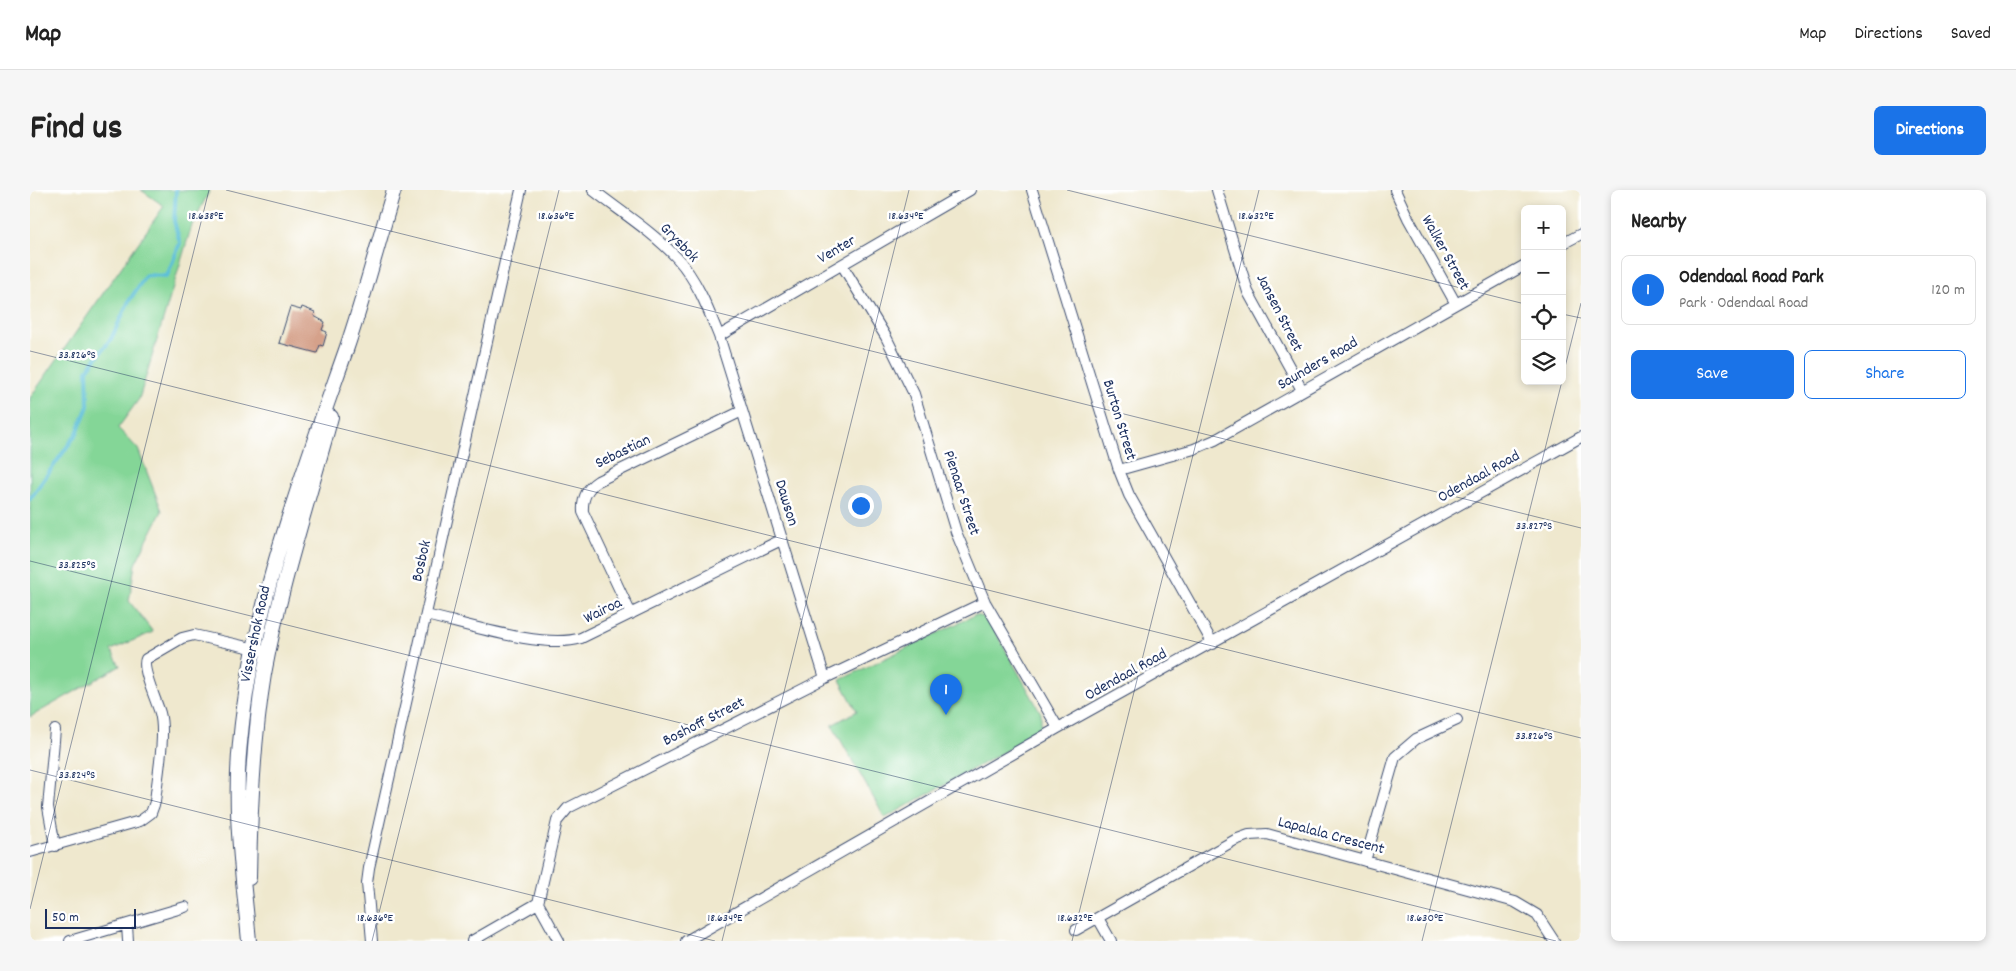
<!DOCTYPE html>
<html lang="en">
<head>
<meta charset="utf-8">
<style>
	:root { --surface:#fff; --page:#f6f6f6; --text:#222; --muted:#767676; --line:#e0e0e0; --accent:#1a73e8 }
	body { margin:0; font-family:Dekko,sans-serif; background:var(--page); color:var(--text) }
	.controls { position:absolute; right:15px; top:15px; display:grid; overflow:hidden; border-radius:8px; box-shadow:0 2px 8px #0003 }
	.controls button { width:45px; height:45px; display:grid; place-items:center; padding:0; border:0; border-bottom:1px solid var(--line); background:var(--surface); color:var(--text); font:25px sans-serif }
	.scale { position:absolute; left:15px; bottom:12px; width:91px; box-sizing:border-box; padding-left:5px; border:2px solid #1b2f5e; border-top:0; font-size:14px; line-height:18px; white-space:nowrap; color:#1b2f5e; -webkit-text-stroke:4px #fff; paint-order:stroke }
	.you { position:absolute; left:830px; top:315px; width:18px; height:18px; margin:-12px; border:4px solid #fff; border-radius:50%; background:#1a73e8; box-shadow:0 0 0 8px #1a73e833 }
	.badge { display:grid; place-items:center; width:32px; height:32px; border-radius:50%; background:var(--accent); color:#fff; font-size:16px; font-weight:700 }
	.pin { position:absolute; translate:-50% -41px; filter:drop-shadow(0 1px 2px #0008) }
	.pin::after { content:''; position:absolute; top:26px; width:18px; height:15px; background:inherit; clip-path:polygon(0 0,100% 0,50% 100%) }
	.list { margin:0; padding:0; list-style:none }
	h2 { display:flex; justify-content:space-between; align-items:center; height:65px; margin:0; padding:0 20px; font-size:21px }
	h2 small { font-size:16px; font-weight:400; color:var(--muted) }
	.list li { display:grid; grid-template-columns:32px 1fr auto; gap:15px; align-items:center; box-sizing:border-box; height:70px; margin:0 10px 10px; padding:0 10px; border:1px solid var(--line); border-radius:8px }
	.list b { display:block; font-size:19px; white-space:nowrap }
	.list p { margin:0; font-size:16px; white-space:nowrap; color:var(--muted) }
	.list em { font-size:16px; font-style:normal; color:var(--muted) }
	.actions { display:flex; gap:10px; padding:15px 20px }
	.actions a { flex:1; padding:11px 0; border:1px solid var(--accent); border-radius:8px; text-align:center; font-size:18px; color:var(--accent) }
	.actions .main { background:var(--accent); color:#fff }
	.icon { flex:none; width:28px; height:28px; fill:none; stroke:currentColor; stroke-width:2; stroke-linecap:round; stroke-linejoin:round }
	.map { position:relative; flex:none; width:1551px; height:751px; overflow:hidden; border-radius:8px }
	header { display:flex; align-items:center; gap:30px; box-sizing:border-box; height:70px; padding:0 25px; background:var(--surface); border-bottom:1px solid var(--line) }
	header strong { font-size:24px }
	nav { display:flex; gap:28px; margin-inline-start:auto; font-size:18px }
	.intro { display:flex; align-items:center; justify-content:space-between; box-sizing:border-box; height:120px; padding:0 30px }
	h1 { margin:0; font-size:35px }
	.button { padding:12px 22px; border-radius:8px; background:var(--accent); color:#fff; font-size:18px; font-weight:700 }
	main { display:flex; gap:30px; padding:0 30px }
	aside { flex:1; background:var(--surface); border-radius:8px; box-shadow:0 2px 8px #0003 }
	.map>svg:first-child { display:block }
	.green { fill:#84d697; stroke:#50827a }
	.lines { fill:none; stroke-linecap:round; stroke-linejoin:round }
	.stream { stroke:#59bdd8; stroke-width:4 }
	.building { fill:#d5a18a }
	.minor-casing { stroke:#3b4b6f; stroke-width:12 }
	.secondary-casing { stroke:#3b4b6f; stroke-width:16 }
	.minor { stroke:#fff; stroke-width:10 }
	.secondary { stroke:#fff; stroke-width:14 }
	.ticks { fill:none; stroke:#1b2f5e; stroke-width:1; stroke-opacity:0.45 }
	.labels { text-anchor:middle; dominant-baseline:central; stroke-width:5; stroke-linejoin:round; paint-order:stroke }
	.street-label { font-size:16px; fill:#1b2f5e; stroke:#fff }
	.ticks-label { font-size:12px; text-anchor:middle; fill:#1b2f5e; stroke:#fff; stroke-width:5; stroke-linejoin:round; paint-order:stroke }
</style>
</head>
<body>
<header>
<strong>Map</strong>
<nav><a>Map</a><a>Directions</a><a>Saved</a></nav>
</header>
<div class="intro"><h1>Find us</h1><a class="button">Directions</a></div>
<main>
<div class="map">
<svg width="1551" height="751" viewBox="0 0 1551 751">
	<rect width="100%" height="100%" fill="#fff"/>
	<filter id="ink" filterUnits="userSpaceOnUse"><feTurbulence type="fractalNoise" baseFrequency=".02" numOctaves="2"/><feDisplacementMap in="SourceGraphic" scale="10" xChannelSelector="R" yChannelSelector="G"/><feConvolveMatrix kernelMatrix="1 2 1 2 8 2 1 2 1" color-interpolation-filters="sRGB"/></filter>
	<filter id="wash" filterUnits="userSpaceOnUse"><feTurbulence type="fractalNoise" baseFrequency=".0096" numOctaves="4" result="noise"/><feDisplacementMap in="SourceGraphic" scale="20" xChannelSelector="R" yChannelSelector="G"/><feGaussianBlur stdDeviation="1.12" result="paint"/><feColorMatrix in="noise" values="0 0 0 0 0 0 0 0 0 0 0 0 0 0 0 0 0 1.4 0 .05"/><feComposite in="paint" operator="in"/></filter>
	<g filter="url(#wash)">
		<rect width="100%" height="100%" fill="#efe8ce"/>
		<path class="green" d="M111,0h69l-18,35 -53,174 -21,29 20,21 24,62 -27,53 -6,37 24,31 -42,18 9,16 -90,51v-319l134,-192z
			M945,425l9,2 7,7 50,89v15l-7,7 -149,83 -53,-93 25,-14 -17,-31z"/>
		<g class="lines">
			<path class="stream" d="M0,309l47,-66 11,-27 -1,-36 24,-31 18,-38 17,-26 21,1 13,-33 -6,-22 2,-31"/>
		</g>
		<g id="blocks">
			<path class="building" d="M260,117l11,3 1,-3 13,5 -1,4 11,6 -3,8 5,2 -4,14 -3,-1 -3,8 -38,-10z"/>
		</g>
	</g>
	<g filter="url(#ink)">
		<use href="#blocks" fill-opacity="0" stroke="#3b4b6f" stroke-width="1"/>
		<g class="lines">
			<g class="minor-casing">
				<path id="minor" d="M563,0c28,22 60,42 84,68 20,22 31,51 42,78l106,342
					M1002,0l87,280 10,25 84,149
					M1187,0l31,102 54,98
					M1365,0l13,28 48,86
					M1532,54l19,-10
					M812,75l44,72 28,57 42,138 29,70 73,126
					M689,146l251,-146
					M1089,280l75,-21 21,-9 310,-175
					M601,424l-48,-102c-1,-14 4,-24 15,-31l144,-70
					M396,425c40,9 119,35 155,23l200,-98
					M25,540l-7,77 7,39
					M0,662l110,-31 11,-8 4,-11c2,-23 11,-67 5,-89 -3,-11 -19,-45 -14,-54l36,-21 12,-3 75,17
					M1335,671l30,-104 21,-18 41,-19
					M1068,728l13,23
					M97,735l1,16
					M1046,740l159,-90 14,-5 18,-1 248,68 22,13 17,26
					M40,751l115,-34
					M342,751l-5,-58 2,-15 152,-678
					M442,751l66,-38
					M529,751l-21,-38 19,-82 11,-13 257,-130 160,-76
					M656,751l372,-213 523,-291"/>
			</g>
			<g class="secondary-casing">
				<path id="secondary" d="M219,688c1,-68 4,-137 15,-204 16,-87 44,-172 67,-257
					M219,751c-6,-67 -16,-130 -9,-198 12,-135 61,-265 106,-393 18,-52 32,-107 48,-160"/>
			</g>
			<use href="#minor" class="minor"/>
			<use href="#secondary" class="secondary"/>
		</g>
	</g>
	<path class="ticks" d="M196,0l1355,338M1037,0l458,114M1532,124l19,4M0,161l1551,387M1532,189l19,-76M0,371l1526,380M0,580l685,171M0,719l179,-719M342,751l187,-751M692,751l187,-751M1042,751l187,-751M1392,751l140,-560"/>
	<g class="labels">
		<g class="street-label">
			<text transform="translate(649 53) rotate(46)">Grysbok</text>
			<text transform="translate(807 60) rotate(-30)">Venter</text>
			<text transform="translate(1415 63) rotate(61)">Walker Street</text>
			<text transform="translate(1249 123) rotate(63)">Jansen Street</text>
			<text transform="translate(1288 174) rotate(-30)">Saunders Road</text>
			<text transform="translate(1089 230) rotate(73)">Burton Street</text>
			<text transform="translate(593 262) rotate(-26)">Sebastian</text>
			<text transform="translate(1449 287) rotate(-29)">Odendaal Road</text>
			<text transform="translate(931 303) rotate(72)">Pienaar Street</text>
			<text transform="translate(756 313) rotate(73)">Dawson</text>
			<text transform="translate(392 371) rotate(-77)">Bosbok</text>
			<text transform="translate(573 421) rotate(-26)">Wairoa</text>
			<text transform="translate(226 444) rotate(-78)">Vissershok Road</text>
			<text transform="translate(1096 485) rotate(-29)">Odendaal Road</text>
			<text transform="translate(674 532) rotate(-27)">Boshoff Street</text>
			<text transform="translate(1301 646) rotate(15)">Lapalala Crescent</text>
		</g>
	</g>
	<g class="ticks-label">
		<text x="526" y="29">18.636°E</text>
		<text x="876" y="29">18.634°E</text>
		<text x="176" y="29">18.638°E</text>
		<text x="1226" y="29">18.632°E</text>
		<text x="47" y="168">33.826°S</text>
		<text x="1504" y="339">33.827°S</text>
		<text x="47" y="378">33.825°S</text>
		<text x="1504" y="549">33.826°S</text>
		<text x="47" y="588">33.824°S</text>
		<text x="345" y="731">18.636°E</text>
		<text x="695" y="731">18.634°E</text>
		<text x="1045" y="731">18.632°E</text>
		<text x="1395" y="731">18.630°E</text>
	</g>
</svg>
<div class="controls">
<button>+</button>
<button>−</button>
<button><svg class="icon" aria-label="locate" viewBox="0 0 24 24"><circle cx="12" cy="12" r="6"/><path d="M12 2v4M12 18v4M2 12h4M18 12h4"/></svg></button>
<button><svg class="icon" aria-label="layers" viewBox="0 0 24 24"><path d="M12 4l9 5-9 5-9-5zM3 14l9 5 9-5"/></svg></button>
</div>
<div class="scale">50 m</div>
<div class="you"></div>
<div class="pin badge" style="left:916px;top:525px">1</div>
</div>
<aside>
<h2>Nearby<small></small></h2>
<ul class="list">
<li><span class="badge">1</span><div><b>Odendaal Road Park</b><p>Park · Odendaal Road</p></div><em>120 m</em></li>
</ul>
<div class="actions"><a class="main">Save</a><a>Share</a></div>
</aside>
</main>
</body>
</html>
